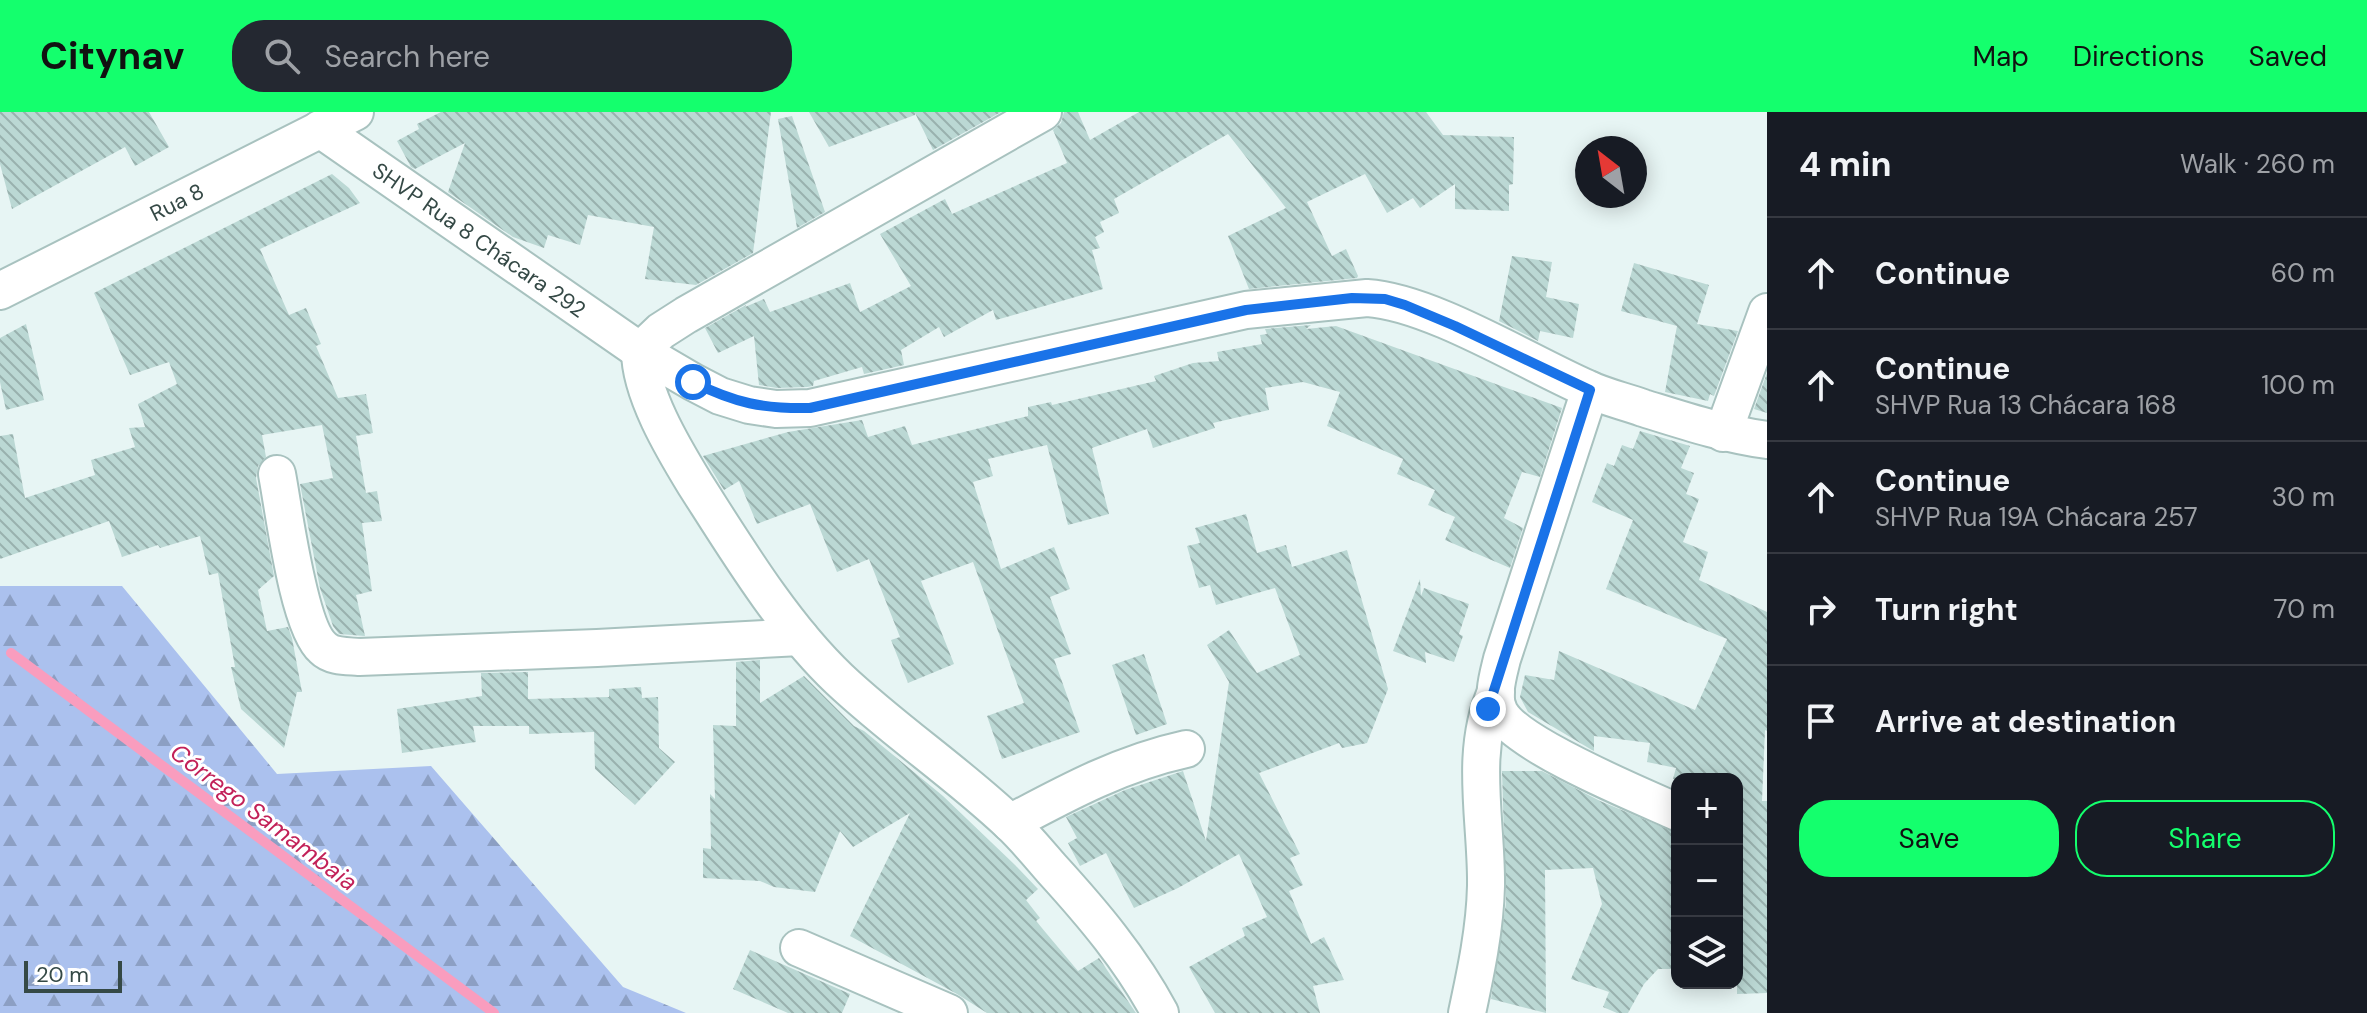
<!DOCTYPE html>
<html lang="en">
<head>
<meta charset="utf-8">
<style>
	:root { --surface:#171b24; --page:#242831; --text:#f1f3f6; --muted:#9ea1a6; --line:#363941; --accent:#14ff6d }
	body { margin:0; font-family:"DM Sans",sans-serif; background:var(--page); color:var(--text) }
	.controls { position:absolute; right:24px; bottom:24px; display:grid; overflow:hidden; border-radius:16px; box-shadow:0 4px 20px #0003 }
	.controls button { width:72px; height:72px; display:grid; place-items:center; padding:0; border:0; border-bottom:2px solid var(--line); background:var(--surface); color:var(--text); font:40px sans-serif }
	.compass { position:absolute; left:1575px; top:24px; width:72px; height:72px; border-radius:50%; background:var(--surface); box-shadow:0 4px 20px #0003; rotate:329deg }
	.scale { position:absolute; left:24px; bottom:20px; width:98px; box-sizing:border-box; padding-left:8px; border:4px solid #354946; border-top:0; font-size:22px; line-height:28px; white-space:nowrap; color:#354946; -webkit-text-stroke:6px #fff; paint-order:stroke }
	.stop { position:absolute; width:24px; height:24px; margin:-18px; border:6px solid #1a73e8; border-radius:50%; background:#fff }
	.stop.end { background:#1a73e8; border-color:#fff; box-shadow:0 2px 8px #0008 }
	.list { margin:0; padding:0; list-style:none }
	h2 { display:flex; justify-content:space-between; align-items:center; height:104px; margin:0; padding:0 32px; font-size:34px }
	h2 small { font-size:26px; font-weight:400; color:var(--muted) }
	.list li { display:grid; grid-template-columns:52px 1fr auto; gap:24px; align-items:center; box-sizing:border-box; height:112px; padding:0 32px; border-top:2px solid var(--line) }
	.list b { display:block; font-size:30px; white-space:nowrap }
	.list p { margin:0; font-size:26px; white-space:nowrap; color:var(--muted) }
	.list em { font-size:26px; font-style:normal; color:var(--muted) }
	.actions { display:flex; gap:16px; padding:24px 32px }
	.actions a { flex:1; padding:18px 0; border:2px solid var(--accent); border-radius:32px; text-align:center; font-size:28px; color:var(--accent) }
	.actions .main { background:var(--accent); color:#111 }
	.icon { flex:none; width:44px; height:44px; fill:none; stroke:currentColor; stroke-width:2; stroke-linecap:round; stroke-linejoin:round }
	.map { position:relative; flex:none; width:1767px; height:901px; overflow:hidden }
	header { display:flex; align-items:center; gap:48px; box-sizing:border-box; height:112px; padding:0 40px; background:var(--accent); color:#111 }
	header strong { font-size:38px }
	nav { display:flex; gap:44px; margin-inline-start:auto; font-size:28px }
	.search { width:560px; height:72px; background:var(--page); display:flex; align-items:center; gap:20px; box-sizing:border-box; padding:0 28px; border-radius:32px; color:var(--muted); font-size:30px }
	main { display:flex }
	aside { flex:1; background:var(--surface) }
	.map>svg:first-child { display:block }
	.forest { fill:url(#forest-firs) }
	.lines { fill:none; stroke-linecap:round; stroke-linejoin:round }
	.stream { stroke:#f99dbe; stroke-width:10 }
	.building { fill:url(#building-back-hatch) }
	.minor-casing { stroke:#a8c2bf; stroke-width:40 }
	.minor { stroke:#fff; stroke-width:36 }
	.route { stroke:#1a73e8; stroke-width:10 }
	.labels { text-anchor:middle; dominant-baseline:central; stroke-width:6; stroke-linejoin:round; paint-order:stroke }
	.street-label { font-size:22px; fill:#354946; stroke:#fff }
	.water-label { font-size:24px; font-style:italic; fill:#c22159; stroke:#fff }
</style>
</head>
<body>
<header>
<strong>Citynav</strong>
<div class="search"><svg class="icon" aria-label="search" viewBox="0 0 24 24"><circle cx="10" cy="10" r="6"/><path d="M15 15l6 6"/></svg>Search here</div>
<nav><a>Map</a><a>Directions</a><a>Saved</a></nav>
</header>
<main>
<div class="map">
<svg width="1767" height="901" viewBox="0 0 1767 901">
	<defs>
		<pattern id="forest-firs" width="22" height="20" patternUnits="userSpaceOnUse" patternTransform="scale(2)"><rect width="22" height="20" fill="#abc1ee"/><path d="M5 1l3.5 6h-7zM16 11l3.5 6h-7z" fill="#8c9fc3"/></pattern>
		<pattern id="building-back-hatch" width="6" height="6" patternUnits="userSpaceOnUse" patternTransform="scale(2)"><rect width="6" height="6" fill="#bbd8d4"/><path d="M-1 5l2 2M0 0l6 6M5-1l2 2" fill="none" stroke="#99b1ae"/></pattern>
	</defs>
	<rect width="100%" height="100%" fill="#e7f5f4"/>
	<path class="forest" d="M0,474h122l155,188 154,-8 192,221 63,26h-686z"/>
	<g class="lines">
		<path class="stream" d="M11,541l483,360"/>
	</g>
	<path class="building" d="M0,0h149l20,35 -34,19 -10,-19 -113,62 -12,-45z
		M441,0h330l-18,141 -57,32 -51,-6 9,-52 -66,-12 -8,30 -32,-10 -4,13 -31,-11 -65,-45 17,-49 -50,26 -4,-2 -14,-26 22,-12 -2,-5z
		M809,0h192l-68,38 -18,-37v2l-86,32z
		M1064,0h14l12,28 49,-28h287l17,23 71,2 -1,47 -4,1v26l-54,-2v-25l-35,24 -7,-10 -26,15 -22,-39 -58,28 25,54 14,-7 12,27 -1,2 -108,11 -21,-53 58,-28 -58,-74 -114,65 5,14 -19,9 4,10 -9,5 5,11 -8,2 11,39 -107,31 -3,-10 -49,27 -5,-10 -38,23 3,15 -40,9 -2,-7 -48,14 -1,5 -6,1 -30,1 -18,-3 -5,-49 -36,17 -13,-25 41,-23 -1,2 19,-8 6,13 80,-29 10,29 51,-26 -31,-52 65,-35 7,15 115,-51 -14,-33 8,-7z
		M792,4l33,96 -28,16 -19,-109z
		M332,62l17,14 11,15 -100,46 29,66 17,-7 15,36 -5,2 22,52 28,-4 7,39 -17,3 10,57 11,-2 5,30 -20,2 10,68 -16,4 9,41 -26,-2 -6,-8 -13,-38 -20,-104 33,-6 -11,-53 -60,10 4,22 -8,9 -2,12 18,98 -16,14 9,41 21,-4 4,11 10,54h-5l-13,56 -43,-39 -10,-42h4l-17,-94 -9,2 -9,-39 -40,12 -2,-3 -36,12 -13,-36 -109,38v-123l13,-2 12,64 70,-23 -4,-15 44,-13 -6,-19 16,-1 -7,-23 39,-20 -8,-22 -39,13 -36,-82z
		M1512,144l40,6 -6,35 33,7 -6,34 -33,-7 -2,10 -39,-20z
		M1634,151l75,22 -12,39 41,7 -24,65 -4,-2 -2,7 -43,-9 12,-66 -56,-15z
		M26,212l18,76 -38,10 -6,-28v-44z
		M1311,213l-5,4 30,-3 226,82 -22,69 -18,-5 -18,46 19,10 -13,40 -65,-28 10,-23 -27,-12 7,-15 -38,-16 6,-15 -76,-33 13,-34 -37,-10 -38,6 4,22 -56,13 2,5 -62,20 -6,-19 -55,19 17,66 -41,11 -21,-80 -59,14 5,17 -20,6 28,87 53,-22 16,42 -20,8 21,57 -17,5 26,73 -78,27 -15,-43 37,-13 -51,-141 -52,19 33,83 -46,19 -17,-43 9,-3 -31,-78 -32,13 -27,-68 -53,20 -18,-43 -15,9 -21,-34 85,-24 74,-12 6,17 37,-11 7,19 116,-29v-9l23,-5 1,3 104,-24 -2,-5 39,-13 26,-2 -2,-9 45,-8 -2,-9 7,-1 -2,-5z
		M1767,261v40l-13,-4z
		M1640,319l50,15 -9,22 13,5 -8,21 13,5 -16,43 25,10 -9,28 68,32v119l-2,-1 -3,71h5v192l-30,1v-215h-64l3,-11 -29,-6 3,-19 -56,-7v15l-2,-1 -64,-38 -8,-15 5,-22 29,5 5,-29 136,59 32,-71 -121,-50 27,-69 -41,-18 15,-39 7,3 8,-21 11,4z
		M1246,402l11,39 29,-8 6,22 55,-17 41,139 -21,54 -25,5 -3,-5 -80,30 41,81 -10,4 13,27 -14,6 22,53 13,-7 20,43 -31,6 7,27h-105l-26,-46 56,-31 -3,-8 25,-11 -28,-63 -61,34 -44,20 -28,-55 -26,13 -12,-23 9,-5 -11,-21 59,-27 58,-19 23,70 23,-159 -22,-37 22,-15 28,43 43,-18 -25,-67 -59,17 -6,-20 -11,3 -12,-42 13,-3 -5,-15z
		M1420,467l1,17 3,-8 45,16 -10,30 4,2 -9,26 -29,-10 1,11 -33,-12z
		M1144,542l23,70 -31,11 -24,-70z
		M760,548v43l44,-27 50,50 10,5 79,65 72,69 23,24 -12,11 14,18 -4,3 42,50 21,-13 37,55h-149l-30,-19 -107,-58 60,-123 -57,34 -13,-16 -25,61 -41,-5 -14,-6 -57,-3v-30l8,1 -1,-55 5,5 -2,-74 23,1v-64z
		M528,560v27l81,-2v-8l32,-2 1,11 16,-1 1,51 16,14 -40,43 -40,-36 -1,-37 -65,2v-8h-56l3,16 -74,11 -5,-44 85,-13 -1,-23z
		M1502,659h40l58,30 77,32v136h-19l-14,15 -16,29h-11l-14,-6 6,-15 -38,-13 31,-75 -9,-36 -48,2 1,143 -55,-14 15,-96z
		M750,838l100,44 -8,19h-54l-55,-24z"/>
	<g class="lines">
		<g class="minor-casing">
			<g id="minor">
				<path d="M1043,0l-357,203 -25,16 -21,20c0,42 33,97 55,133 41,64 88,142 144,195 54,51 117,93 171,144 15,14 28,30 41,45 42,46 80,91 109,145"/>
				<path id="s1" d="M320,17l320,222 53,31 27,14 29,9 27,4 34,-1 436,-98 121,-12c63,4 158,63 219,90 18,9 38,13 57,20 42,13 81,26 124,32"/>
				<path id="s2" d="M0,179l355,-179"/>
				<path d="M1590,278l-88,269c-4,17 -11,38 -2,54 19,33 139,82 177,99"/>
				<path d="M1723,321l44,-121"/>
				<path d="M277,362c7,36 21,153 46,174 9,9 24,8 36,9l238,-9 203,-11"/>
				<path d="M1010,711c58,-31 112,-60 176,-74"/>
				<path d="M799,836l150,65"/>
				<path d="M1467,901c9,-42 18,-84 19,-127 1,-64 -17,-133 10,-194"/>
			</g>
		</g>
		<use href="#minor" class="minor"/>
	</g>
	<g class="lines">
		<path class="route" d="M693,270c42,21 70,27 117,26l436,-98 106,-12 33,1 20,6 50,21 135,64 -102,319"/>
	</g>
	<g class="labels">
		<g class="street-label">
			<text stroke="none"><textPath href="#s2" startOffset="198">Rua 8</textPath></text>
			<text stroke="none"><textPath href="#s1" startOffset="194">SHVP Rua 8 Chácara 292</textPath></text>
		</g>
		<g class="water-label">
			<text transform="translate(264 705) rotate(37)">Córrego Samambaia</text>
		</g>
	</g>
</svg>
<div class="controls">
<button>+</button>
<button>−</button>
<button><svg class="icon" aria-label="layers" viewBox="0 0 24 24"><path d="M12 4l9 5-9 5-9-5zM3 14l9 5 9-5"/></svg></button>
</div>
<svg class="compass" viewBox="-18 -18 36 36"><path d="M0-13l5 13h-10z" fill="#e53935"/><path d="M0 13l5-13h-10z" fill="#9ea1a6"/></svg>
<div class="scale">20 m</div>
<div class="stop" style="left:693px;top:270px"></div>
<div class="stop end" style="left:1488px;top:597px"></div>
</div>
<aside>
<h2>4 min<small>Walk · 260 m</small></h2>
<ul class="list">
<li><svg class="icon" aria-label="ahead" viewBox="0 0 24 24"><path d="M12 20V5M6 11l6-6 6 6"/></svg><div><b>Continue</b></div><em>60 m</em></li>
<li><svg class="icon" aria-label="ahead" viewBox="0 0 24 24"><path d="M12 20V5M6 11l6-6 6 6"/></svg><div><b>Continue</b><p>SHVP Rua 13 Chácara 168</p></div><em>100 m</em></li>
<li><svg class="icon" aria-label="ahead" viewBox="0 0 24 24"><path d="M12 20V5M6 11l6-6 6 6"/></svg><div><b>Continue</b><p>SHVP Rua 19A Chácara 257</p></div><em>30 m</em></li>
<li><svg class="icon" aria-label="right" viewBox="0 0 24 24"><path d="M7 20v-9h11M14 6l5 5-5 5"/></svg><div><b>Turn right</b></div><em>70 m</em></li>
<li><svg class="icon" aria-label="arrive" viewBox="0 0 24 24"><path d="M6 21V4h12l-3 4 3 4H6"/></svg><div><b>Arrive at destination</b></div></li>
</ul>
<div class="actions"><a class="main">Save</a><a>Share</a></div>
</aside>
</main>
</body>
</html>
